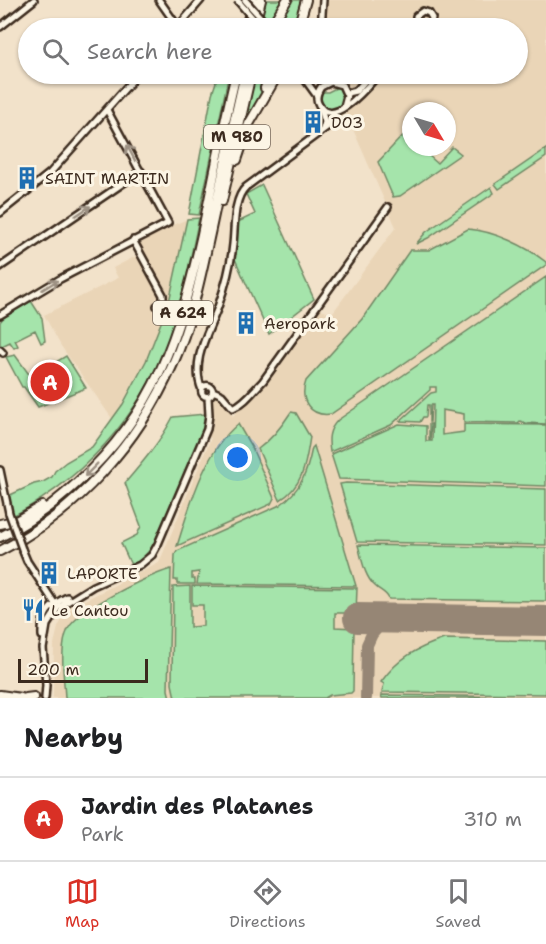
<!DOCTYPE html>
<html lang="en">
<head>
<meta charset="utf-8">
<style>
	:root { --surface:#fff; --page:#f2f2f2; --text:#202124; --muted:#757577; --line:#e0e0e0; --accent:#d93025 }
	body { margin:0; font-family:"Shantell Sans",sans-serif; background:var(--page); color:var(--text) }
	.compass { position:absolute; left:402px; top:102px; width:54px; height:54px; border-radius:50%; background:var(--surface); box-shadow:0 2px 4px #0004; rotate:128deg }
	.scale { position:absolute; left:18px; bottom:15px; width:130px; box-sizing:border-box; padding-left:6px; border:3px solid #3b2a1e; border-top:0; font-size:16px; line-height:21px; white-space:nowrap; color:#3b2a1e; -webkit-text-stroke:4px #fcf5e5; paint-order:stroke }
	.you { position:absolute; left:238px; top:458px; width:21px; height:21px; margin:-15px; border:4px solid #fff; border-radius:50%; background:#1a73e8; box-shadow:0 0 0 9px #1a73e833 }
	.badge { display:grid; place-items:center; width:39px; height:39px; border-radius:50%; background:var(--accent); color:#fff; font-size:20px; font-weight:700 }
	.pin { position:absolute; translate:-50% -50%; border:3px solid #fff; box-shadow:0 2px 6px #0006 }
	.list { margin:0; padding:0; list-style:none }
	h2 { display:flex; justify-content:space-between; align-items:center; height:78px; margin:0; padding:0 24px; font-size:26px }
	h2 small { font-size:20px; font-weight:400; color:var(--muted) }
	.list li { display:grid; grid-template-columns:39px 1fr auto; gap:18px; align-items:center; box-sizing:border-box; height:84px; padding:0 24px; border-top:2px solid var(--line) }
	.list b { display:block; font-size:22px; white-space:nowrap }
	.list p { margin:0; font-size:20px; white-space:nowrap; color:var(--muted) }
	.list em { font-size:20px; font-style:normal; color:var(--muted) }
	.icon { flex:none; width:33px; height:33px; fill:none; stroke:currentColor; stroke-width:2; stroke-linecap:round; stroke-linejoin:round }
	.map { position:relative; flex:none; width:546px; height:698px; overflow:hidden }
	.search { position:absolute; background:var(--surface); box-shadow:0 2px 4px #0004; left:18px; right:18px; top:18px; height:66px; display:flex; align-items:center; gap:15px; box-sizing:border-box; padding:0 21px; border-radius:33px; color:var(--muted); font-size:22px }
	.sheet { height:162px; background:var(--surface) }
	nav { display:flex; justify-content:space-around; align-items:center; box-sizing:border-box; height:84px; border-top:2px solid var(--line); background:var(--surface); font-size:16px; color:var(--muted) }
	nav a { display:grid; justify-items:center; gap:3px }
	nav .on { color:var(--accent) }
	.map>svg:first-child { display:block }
	.built { fill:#ead5b7; fill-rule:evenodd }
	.green { fill:#a5e4ab; stroke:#708764; stroke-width:1.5 }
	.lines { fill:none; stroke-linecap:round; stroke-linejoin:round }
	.taxiway { stroke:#968674; stroke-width:12 }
	.runway { stroke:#968674; stroke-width:30 }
	.minor-casing { stroke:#3b2a1e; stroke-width:10 }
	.highway-casing { stroke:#3b2a1e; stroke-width:12 }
	.minor { stroke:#fcf5e5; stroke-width:5 }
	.highway { stroke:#fcf5e5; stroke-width:8 }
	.minor-bridge-casing { stroke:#3b2a1e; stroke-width:10; stroke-linecap:butt }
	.minor-bridge { stroke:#fcf5e5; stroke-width:5 }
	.oneway { stroke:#9c9082 }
	.labels { text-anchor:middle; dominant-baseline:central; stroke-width:6; stroke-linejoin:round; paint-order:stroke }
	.shield { fill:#fcf5e5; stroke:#75675a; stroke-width:1.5 }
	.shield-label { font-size:15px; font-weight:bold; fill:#3b2a1e }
	.poi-label { font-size:16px; fill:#3b2a1e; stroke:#fcf5e5; text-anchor:start }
</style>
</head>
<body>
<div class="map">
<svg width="546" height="698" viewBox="0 0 546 698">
	<rect width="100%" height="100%" fill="#f2e2ca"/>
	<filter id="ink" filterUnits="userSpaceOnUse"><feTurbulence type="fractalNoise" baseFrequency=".0167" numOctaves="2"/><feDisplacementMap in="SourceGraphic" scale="12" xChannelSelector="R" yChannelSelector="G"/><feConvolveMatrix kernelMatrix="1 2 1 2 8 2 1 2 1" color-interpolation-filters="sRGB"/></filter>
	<g filter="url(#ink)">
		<path class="built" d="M323,0h223v698h-493l1,-54 4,-17 7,-13 16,-12 78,-39 52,-125 -3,-1 5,-15v-22l4,-3 3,1 13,18 24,-24 63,-84 11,7 65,-88 -52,-118 1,-23 -5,-6v-6h178v-46h-197zM411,111h36v36h-36z
			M187,219l-18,83 -23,59 -33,59 -52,-74 -17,-31 74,-37 -5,-10 25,-13 -6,-11z"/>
		<path class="green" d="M266,0h19l-15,24 -8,-10z
			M291,0h12l-9,28h-20z
			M210,74h19l-30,141 -10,-1 23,-120 4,-12z
			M254,74h13l-9,28 -15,33 -2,-1z
			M338,87c15,12 0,32 -17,17l-1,-12h8z
			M409,129l2,2v16h8l18,16 15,-16 9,7 -61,42 -7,1 -15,-35z
			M546,149v8l-47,32 -4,-5z
			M262,185l52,114 -45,35 -34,-75 3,-37 17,-8 -9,-20z
			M491,187l3,6 -66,45 -12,6 10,-12z
			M199,218c-7,33 -13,66 -23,98 -25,87 -83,157 -163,200l-5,-20 26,-12 9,-2 9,-5 3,-6 11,-9 26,-15 31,-43 23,-43 23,-59 18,-83z
			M468,229c26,2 58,17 78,33v3l-215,149c-21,3 -32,-14 -25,-33l56,-62 48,-69h19z
			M546,277v147l-20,-1 -6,-2 -2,2 -54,-1v-8l-22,-4v25l22,-3v-8l82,1v61l-207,-7 -8,-25 68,-30 27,2v15h3v-17h2l-1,17h2l1,-36h-2l-1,17h-1v-17h-2l-1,12h-3l-3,5 -20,-1 31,-28 5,-1v-5h-6v3l-39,35 -61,27c-2,-13 -2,-22 8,-32z
			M31,301l11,17 3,23 -4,2 -6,-13 -20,10 3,6 -4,2 -4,-6 -8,4 -2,-2v-22l3,-4z
			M15,355l16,22 35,-21 20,32 -48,19 -14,-20h-2l-16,-30z
			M291,412l5,1 14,24c-4,24 -6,49 -30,63l-22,-51c14,-10 24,-23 33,-37z
			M205,414l-2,15 -50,117 -12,14 -10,5 -10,-22 16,-8 4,-9 -16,-43c18,-21 35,-41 48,-66z
			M238,424l14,24 22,50 -3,6 -94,42c13,-41 27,-94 61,-122z
			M314,446l42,140 -159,-2 2,-12 -7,1v6h3v5h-18v-4h-3l1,-25 2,-4 103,-46c21,-15 27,-32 32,-57z
			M346,483l200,6v56l-189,-3 -17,-58z
			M358,545l188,3v53l-157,-2c-3,-7 -9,-8 -14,-13 -11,-10 -13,-27 -17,-41z
			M171,569l-3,121 2,8h-105c-1,-21 -6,-50 3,-69 10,-20 80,-53 103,-60z
			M190,586v41l13,-1v-21h-11v-19l165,2 -1,25h-21v14l19,1 -1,63 -2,2 -21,2 -5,3h-150l-3,-14 1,-97z
			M444,639l102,2v53l-164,-2 2,-8 -3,-2c17,-24 36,-34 63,-43z
			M381,695l165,2v1h-164z"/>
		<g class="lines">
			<path class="taxiway" d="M366,698l1,-53 5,-11 13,-15"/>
			<path class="runway" d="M358,618l188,3"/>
			<g class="minor-casing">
				<path id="minor" d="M159,0l19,27
					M0,27l34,-27
					M177,28l24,-28
					M321,28l2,-28
					M412,28l4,-4v-8l7,-5 6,2 3,5 -1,6 -5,4
					M301,74l16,22
					M338,83l3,-9
					M347,93l9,-2 15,-17
					M344,107l3,-11 -5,-11 -11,-3 -10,5c-4,6 -6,12 -2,18 14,25 50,-20 60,-31
					M321,109l4,13 -2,7
					M0,213l50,-40 88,-99
					M133,240l30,55v7l-6,4
					M0,267l141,-96
					M0,315l60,-36 108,-56 -61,-113
					M0,350l3,3
					M201.5 391a5.5 5.5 0 1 1 11 0a5.5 5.5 0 1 1-11 0Z
					M202,390c-12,-29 6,-56 16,-83 7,-20 13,-42 15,-63 2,-17 0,-45 13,-57l81,-60 8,-15
					M213,391l9,4 11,13c12,-5 21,-18 30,-27l125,-174
					M0,470l9,43
					M22,549l5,12 28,43
					M42,636c-1,-22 7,-30 25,-39
					M43,648l3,37 -1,13
					M43,649l4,-24 11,-17 35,-22 47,-21 12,-10 6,-11 49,-115 2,-14 -1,-18"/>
			</g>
			<g class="highway-casing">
				<path id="highway" d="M246,28l7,-28
					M254,28l7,-28
					M270,28l17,-28
					M298,28l8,-28
					M314,74l1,2
					M265,88l5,-14
					M237,160l12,-36 29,-50
					M222,201l29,-127
					M0,524l18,-4 24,-14
					M0,537c29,-14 54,-33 78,-55 78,-70 102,-149 124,-248 11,-53 21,-107 34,-160
					M0,551c76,-38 139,-109 173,-187 19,-43 28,-89 38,-135 11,-52 22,-104 34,-155
					M0,695l21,3
					M26,698l8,-1"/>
			</g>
			<use href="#minor" class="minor"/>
			<use href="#highway" class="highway"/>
			<g class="minor-bridge-casing">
				<path id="minor-bridge" d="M237,0l24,28
					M245,0l25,28
					M9,513l13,36"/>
			</g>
			<use href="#minor-bridge" class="minor-bridge"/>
		</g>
		<defs><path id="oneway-shaft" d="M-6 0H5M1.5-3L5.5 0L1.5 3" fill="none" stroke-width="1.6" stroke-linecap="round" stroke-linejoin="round" transform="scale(1.5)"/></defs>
		<g class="oneway">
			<use href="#oneway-shaft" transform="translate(131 153) rotate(-118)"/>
			<use href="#oneway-shaft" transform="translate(83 211) rotate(-34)"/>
			<use href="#oneway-shaft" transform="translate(50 285) rotate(-32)"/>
			<use href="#oneway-shaft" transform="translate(91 470) rotate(135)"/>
		</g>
	</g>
	<defs>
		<g id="building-bare" transform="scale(1.8)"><path d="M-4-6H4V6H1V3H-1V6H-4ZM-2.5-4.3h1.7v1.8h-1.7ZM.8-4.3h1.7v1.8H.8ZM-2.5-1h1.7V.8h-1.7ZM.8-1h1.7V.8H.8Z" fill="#1f6fb2" stroke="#fcf5e5" stroke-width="2.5" paint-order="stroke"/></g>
		<g id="restaurant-bare" transform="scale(1.8)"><path d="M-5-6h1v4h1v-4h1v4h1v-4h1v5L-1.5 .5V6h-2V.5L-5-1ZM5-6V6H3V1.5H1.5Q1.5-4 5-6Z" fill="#1f6fb2" stroke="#fcf5e5" stroke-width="2.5" paint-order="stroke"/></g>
	</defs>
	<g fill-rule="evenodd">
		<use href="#building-bare" x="313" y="122"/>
		<use href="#building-bare" x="27" y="178"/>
		<use href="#building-bare" x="246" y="323"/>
		<use href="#building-bare" x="49" y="573"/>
		<use href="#restaurant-bare" x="33" y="610"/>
	</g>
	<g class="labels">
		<g class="shield">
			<rect x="204" y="125" width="66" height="24" rx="4.5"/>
			<rect x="153" y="301" width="60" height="24" rx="4.5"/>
		</g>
		<g class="shield-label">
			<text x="237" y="137">M 980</text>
			<text x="183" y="313">A 624</text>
		</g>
		<g class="poi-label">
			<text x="331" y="122">D03</text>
			<text x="45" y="178">SAINT MARTIN</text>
			<text x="264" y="323">Aeropark</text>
			<text x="67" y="573">LAPORTE</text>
			<text x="51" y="610">Le Cantou</text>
		</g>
	</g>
</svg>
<svg class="compass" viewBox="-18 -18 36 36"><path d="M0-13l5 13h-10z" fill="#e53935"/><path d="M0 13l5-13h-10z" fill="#757577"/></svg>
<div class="scale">200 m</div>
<div class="you"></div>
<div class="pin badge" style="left:50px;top:382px">A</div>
<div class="search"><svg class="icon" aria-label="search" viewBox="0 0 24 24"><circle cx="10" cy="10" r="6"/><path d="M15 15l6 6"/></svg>Search here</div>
</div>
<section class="sheet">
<h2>Nearby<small></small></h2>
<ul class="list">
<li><span class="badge">A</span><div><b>Jardin des Platanes</b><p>Park</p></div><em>310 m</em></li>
</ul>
</section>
<nav>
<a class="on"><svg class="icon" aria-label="map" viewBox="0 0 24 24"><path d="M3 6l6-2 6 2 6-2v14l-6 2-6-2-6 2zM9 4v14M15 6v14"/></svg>Map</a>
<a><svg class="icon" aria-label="directions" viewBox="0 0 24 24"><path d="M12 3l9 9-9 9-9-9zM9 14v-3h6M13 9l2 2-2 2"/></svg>Directions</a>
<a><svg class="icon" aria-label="saved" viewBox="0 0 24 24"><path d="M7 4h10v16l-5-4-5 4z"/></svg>Saved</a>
</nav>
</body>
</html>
